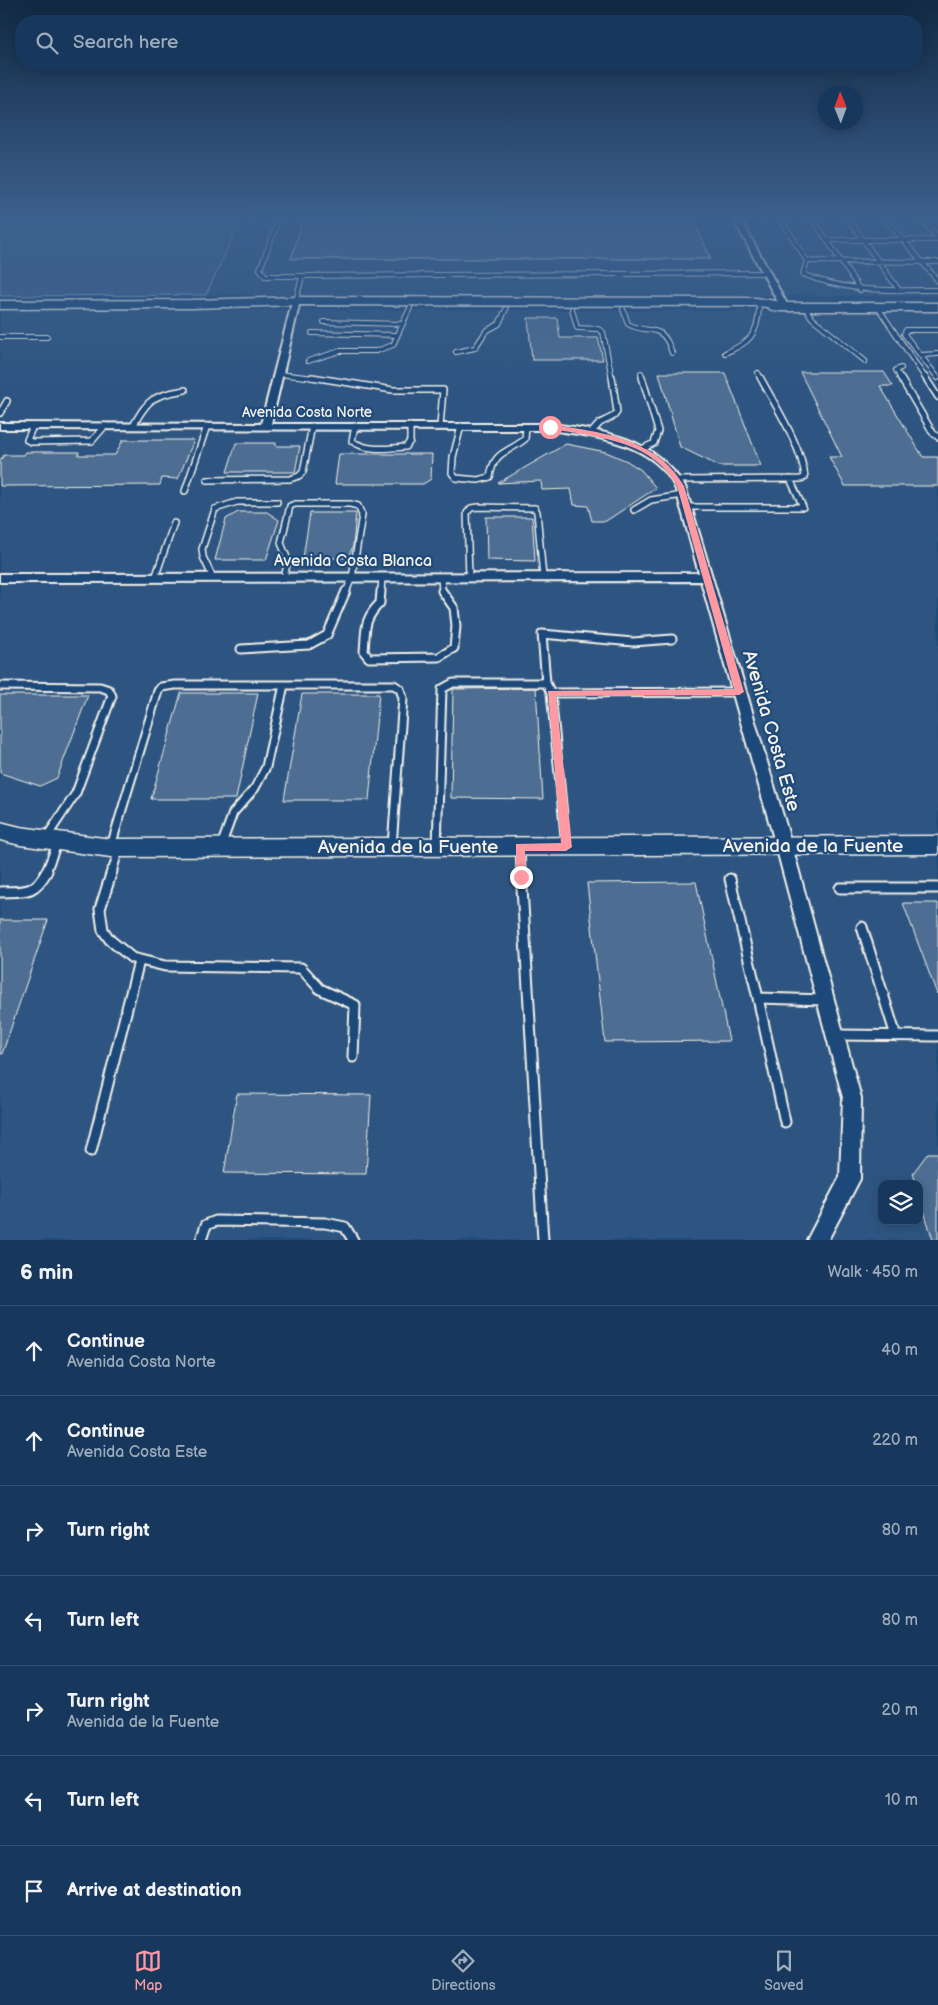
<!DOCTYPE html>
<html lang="en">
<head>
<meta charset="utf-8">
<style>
	:root { --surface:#17385c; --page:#244365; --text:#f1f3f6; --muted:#9eacbb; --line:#365272; --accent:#ff9aa2 }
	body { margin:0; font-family:"Balsamiq Sans",sans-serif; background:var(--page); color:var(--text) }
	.controls { position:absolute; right:15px; bottom:15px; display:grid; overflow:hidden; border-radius:10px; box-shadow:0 2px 12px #0003 }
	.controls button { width:45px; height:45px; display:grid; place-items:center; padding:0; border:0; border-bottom:1px solid var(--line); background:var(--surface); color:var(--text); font:25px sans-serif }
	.compass { position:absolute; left:818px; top:85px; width:45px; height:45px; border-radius:50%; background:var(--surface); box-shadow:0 2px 12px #0003; rotate:359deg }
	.stop { position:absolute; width:15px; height:15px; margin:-11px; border:4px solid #ff9aa2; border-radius:50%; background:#fff }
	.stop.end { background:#ff9aa2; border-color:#fff; box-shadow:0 1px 5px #0008 }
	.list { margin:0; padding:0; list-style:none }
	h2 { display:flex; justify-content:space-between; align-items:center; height:65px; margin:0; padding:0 20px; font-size:21px }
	h2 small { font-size:16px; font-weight:400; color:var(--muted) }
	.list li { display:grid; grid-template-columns:32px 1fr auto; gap:15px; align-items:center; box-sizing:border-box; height:90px; padding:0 20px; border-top:1px solid var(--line) }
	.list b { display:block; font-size:19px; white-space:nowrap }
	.list p { margin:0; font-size:16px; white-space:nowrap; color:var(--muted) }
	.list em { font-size:16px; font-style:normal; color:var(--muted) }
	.icon { flex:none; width:28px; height:28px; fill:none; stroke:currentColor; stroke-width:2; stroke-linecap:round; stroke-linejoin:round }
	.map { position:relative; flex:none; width:938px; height:1240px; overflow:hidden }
	.search { position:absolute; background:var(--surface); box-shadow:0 2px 12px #0003; left:15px; right:15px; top:15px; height:55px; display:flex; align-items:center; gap:12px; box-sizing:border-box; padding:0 18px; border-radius:20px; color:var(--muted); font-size:19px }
	.sheet { height:695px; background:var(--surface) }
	nav { display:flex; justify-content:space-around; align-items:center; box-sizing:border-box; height:70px; border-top:1px solid var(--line); background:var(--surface); font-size:14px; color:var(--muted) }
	nav a { display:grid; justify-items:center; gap:2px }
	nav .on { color:var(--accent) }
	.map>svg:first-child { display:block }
	.built { fill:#2d5581; fill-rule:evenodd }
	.green { fill:#3a5f88; stroke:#97a8b8 }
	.building { fill:#4d6e92; stroke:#f4f1e8 }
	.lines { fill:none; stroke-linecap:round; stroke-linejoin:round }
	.lane-far3-casing { stroke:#f4f1e8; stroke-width:6 }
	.lane-far2-casing { stroke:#f4f1e8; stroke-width:8 }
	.lane-far1-casing { stroke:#f4f1e8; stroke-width:11 }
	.lane-casing { stroke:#f4f1e8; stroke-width:13 }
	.street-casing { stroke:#f4f1e8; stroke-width:4 }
	.secondary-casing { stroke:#f4f1e8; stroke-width:3 }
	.lane-far3 { stroke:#1f4a7a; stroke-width:4 }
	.lane-far2 { stroke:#1f4a7a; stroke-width:5 }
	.lane-far1 { stroke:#1f4a7a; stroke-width:7 }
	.lane { stroke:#1f4a7a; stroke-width:9 }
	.street { fill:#1f4a7a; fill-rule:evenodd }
	.secondary { fill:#1f4a7a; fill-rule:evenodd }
	.route { fill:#ff9aa2 }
	.labels { text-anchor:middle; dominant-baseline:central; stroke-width:4.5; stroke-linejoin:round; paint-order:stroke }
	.far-street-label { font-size:14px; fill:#f4f1e8; stroke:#1f4a7a }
	.street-label { font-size:16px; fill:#f4f1e8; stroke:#1f4a7a }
	.near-street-label { font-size:19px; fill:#f4f1e8; stroke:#1f4a7a }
</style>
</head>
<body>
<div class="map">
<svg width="938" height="1240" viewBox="0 0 938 1240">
	<rect width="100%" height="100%" fill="#1f4a7a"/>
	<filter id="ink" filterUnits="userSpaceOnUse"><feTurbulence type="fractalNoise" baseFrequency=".02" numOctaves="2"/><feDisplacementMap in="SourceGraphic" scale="10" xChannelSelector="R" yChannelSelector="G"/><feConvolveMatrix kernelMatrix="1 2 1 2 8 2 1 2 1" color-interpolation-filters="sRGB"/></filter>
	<g filter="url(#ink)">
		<path class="built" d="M243,216h695v80l-732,-1z
			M0,309l938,2v929h-938zM882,1184h37v37h-37z"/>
		<path class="green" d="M0,216h243l-37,79 -206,1z"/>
		<path class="building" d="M304,216h388l19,43h-420z
			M528,318h29l3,20h38l5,22h-71z
			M800,372h84l9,14h-13l43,71h15v29h-93l-16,-29h13z
			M659,373h66l36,93h-42l-39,-19z
			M123,440h71l-16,39 -16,-1 -2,7 -160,1v-25l4,-6h20l2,-3h53l-1,3h37z
			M236,443h40v3h24l-5,26h-68z
			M566,444l40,8 21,9 14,9 15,18 -50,33h-14l-4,-15 -14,-1 -3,-16 -29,1 -1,-9 -43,2z
			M339,454h93l-1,25 -8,5h-88z
			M238,512h29l12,8 -13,40h-51l11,-41z
			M310,513h46l-3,33 -5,12h-45z
			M486,517h46l3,44 -48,-1z
			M536,688l7,111 -92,-1 2,-109z
			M181,693h77l-22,106h-85z
			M302,694h77l-10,106h-85z
			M0,695h88l-31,83 -17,8 -40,-13z
			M696,882l33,159 -124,1 -18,-159z
			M903,903h35v90l-1,1z
			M0,920h48l-46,134h-2z
			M237,1094l134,1 -5,79 -142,-1z
			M928,1153h10v87h-5l-14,-45v-11h-3l-3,-11z"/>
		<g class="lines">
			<g class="lane-far3-casing">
				<path id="lane-far3" d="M280,216l-20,53 5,7h37
					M779,216l28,45 131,1
					M811,216l49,74
					M846,216l53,74
					M883,216l55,65
					M919,216l19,22
					M827,240h111
					M807,261l-4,13c44,19 88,16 135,16
					M296,301l6,-25 464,-3
					M804,306l8,12 53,43
					M877,306l49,73
					M572,309l5,19 21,1 5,3 9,47
					M623,309l5,15c21,12 34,-4 44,29
					M324,322l79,2
					M938,330h-32l-2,4 34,44
					M312,333l85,2
					M0,337h47
					M456,352l19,-4 11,-17 13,-7 7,-15
					M725,353c24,-10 33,-18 34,-45
					M920,355l18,-1
					M308,361l32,-10h36l17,-6 17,-37
					M901,368l-5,2 5,9
					M641,373l2,6
					M758,373l3,6
					M279,374l45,5"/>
			</g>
			<g class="lane-far2-casing">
				<path id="lane-far2" d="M312,377l81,13h50l-3,36
					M900,377l33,56 5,4
					M925,377l13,20
					M0,413l7,-12
					M33,426l-6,14 5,2 60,-1 13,-15
					M133,426c16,-29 20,-30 52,-36
					M355,426l-3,15c15,11 36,7 54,6l4,-6v-15
					M461,426l-8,31 -1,16 4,5 22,2 12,-3c4,-27 17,-23 35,-38l1,-12
					M591,433l9,-10 14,-7 3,-4 -5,-35
					M642,449l12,-6 4,-12 -16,-54
					M207,480l83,-1 9,-3 4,-4 9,-46
					M677,480l124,-1 4,-2c-3,-30 -30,-72 -45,-100
					M185,491l22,-65
					M686,507h117l-13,-28
					M634,510l17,-10 32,-5
					M441,577l1,15
					M469,577l-2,-64 4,-5 8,-1 56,1 2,4 6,65
					M155,578l19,-55
					M213,578l-10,-21 -1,-8 13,-40 22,-7h40
					M284,578l4,-18 -7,-17 9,-37 5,-2h55l8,2 4,9 -10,63 -6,14
					M381,592l1,-14"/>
			</g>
			<g class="lane-far1-casing">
				<path id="lane-far1" d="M381,591l-1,12c-17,17 -14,26 -16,49l5,6 70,-1 15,-9 2,-22 -2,-18 -12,-17
					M241,649l68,-4 18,-10 19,-44
					M546,683l-4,-49 91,8 39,-3
					M0,686l100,1 9,3 3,6 -36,97 -30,45
					M111,846l47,-155 3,-4 14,-2h219l6,4 3,9 -11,148
					M221,846l12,-33 22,-25 11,-21 18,-82
					M437,846l5,-157 11,-6h93l5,10
					M566,846l-15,-153 188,-1
					M520,848l1,24
					M46,872l11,-28
					M112,872l7,-23"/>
			</g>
			<g class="lane-casing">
				<path id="lane" d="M112,871l-12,38 3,21 7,10 22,18 33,8 136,2 19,21 35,16 -2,52
					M521,871l22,369
					M730,879l28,119
					M840,888h98
					M0,892c24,-1 34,3 47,-21
					M862,927l34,109
					M837,1035l101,1
					M785,1122l-27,-124 67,2
					M91,1151l48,-190
					M201,1240l5,-15 10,-4 109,2 20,4 8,13"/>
			</g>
			<g class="street-casing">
				<path id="street" d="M732,216h7l49,90 -1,2 -7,-2z
					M293,299l7,2 -29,123h279c56,7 101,12 135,62l107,360 69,252 -1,81 -32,61h-21l33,-63 3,-79 -67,-252 -75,-265 -701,1v-8l699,-1c-6,-20 -11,-41 -17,-62 -3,-8 -4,-18 -8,-26 -22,-43 -81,-49 -124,-55l-550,-1v-6l261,1z"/>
			</g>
			<g class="secondary-casing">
				<path id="secondary" d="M296,297l460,1 32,5h150v8h-165l-6,-4 -11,-1 -460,-1 -104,3 -192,1v-8l192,-1z
					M0,822l20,5 91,12 827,-3v18l-827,3 -91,-12 -20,-5z"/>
			</g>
			<use href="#lane-far3" class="lane-far3"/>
			<use href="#lane-far2" class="lane-far2"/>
			<use href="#lane-far1" class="lane-far1"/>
			<use href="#lane" class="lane"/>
			<use href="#street" class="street"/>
			<use href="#secondary" class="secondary"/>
		</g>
	</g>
	<linearGradient id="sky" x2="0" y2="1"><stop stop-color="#112943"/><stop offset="0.56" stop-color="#3c608d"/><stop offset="1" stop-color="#3c608d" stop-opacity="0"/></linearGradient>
	<rect width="938" height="389" fill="url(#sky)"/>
	<path class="route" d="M550,425c49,6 108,14 134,61l60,206 -5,3 -183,1 16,151 -6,4h-41l1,26 -5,4 -5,-4v-33l45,-1 -13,-152 186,-2 -57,-203c-25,-47 -83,-49 -129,-58l-1,-1z"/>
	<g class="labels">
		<g class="far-street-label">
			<text x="307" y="412">Avenida Costa Norte</text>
		</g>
		<g class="street-label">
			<text x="353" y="561">Avenida Costa Blanca</text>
		</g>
		<g class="near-street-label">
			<text transform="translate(771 731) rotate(74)">Avenida Costa Este</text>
			<text x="813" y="846">Avenida de la Fuente</text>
			<text x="408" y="847">Avenida de la Fuente</text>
		</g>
	</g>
</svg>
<div class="controls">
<button><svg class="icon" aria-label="layers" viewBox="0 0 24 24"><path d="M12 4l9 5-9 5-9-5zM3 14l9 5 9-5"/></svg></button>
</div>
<svg class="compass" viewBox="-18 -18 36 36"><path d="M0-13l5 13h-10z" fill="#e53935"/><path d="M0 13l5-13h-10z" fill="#9eacbb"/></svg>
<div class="stop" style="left:550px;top:427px"></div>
<div class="stop end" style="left:521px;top:877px"></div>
<div class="search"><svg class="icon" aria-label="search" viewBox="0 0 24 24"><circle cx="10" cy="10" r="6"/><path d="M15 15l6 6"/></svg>Search here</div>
</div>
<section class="sheet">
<h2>6 min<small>Walk · 450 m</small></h2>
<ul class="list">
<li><svg class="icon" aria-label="ahead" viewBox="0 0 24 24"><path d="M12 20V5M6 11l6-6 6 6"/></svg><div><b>Continue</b><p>Avenida Costa Norte</p></div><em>40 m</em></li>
<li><svg class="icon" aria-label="ahead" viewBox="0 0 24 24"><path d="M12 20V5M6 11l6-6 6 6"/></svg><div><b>Continue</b><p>Avenida Costa Este</p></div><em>220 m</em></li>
<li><svg class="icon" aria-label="right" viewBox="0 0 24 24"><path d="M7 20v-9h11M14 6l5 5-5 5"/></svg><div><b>Turn right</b></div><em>80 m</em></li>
<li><svg class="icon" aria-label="left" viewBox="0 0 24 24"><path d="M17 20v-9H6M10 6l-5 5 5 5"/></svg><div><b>Turn left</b></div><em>80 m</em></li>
<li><svg class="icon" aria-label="right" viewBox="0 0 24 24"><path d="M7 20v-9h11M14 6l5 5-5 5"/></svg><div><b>Turn right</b><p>Avenida de la Fuente</p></div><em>20 m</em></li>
<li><svg class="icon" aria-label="left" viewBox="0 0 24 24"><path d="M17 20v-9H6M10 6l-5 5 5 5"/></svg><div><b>Turn left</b></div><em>10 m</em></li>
<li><svg class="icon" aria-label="arrive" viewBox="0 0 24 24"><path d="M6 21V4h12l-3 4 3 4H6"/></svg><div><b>Arrive at destination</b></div></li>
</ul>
</section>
<nav>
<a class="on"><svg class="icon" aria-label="map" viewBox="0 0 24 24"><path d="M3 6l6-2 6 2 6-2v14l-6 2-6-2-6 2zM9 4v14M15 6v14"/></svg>Map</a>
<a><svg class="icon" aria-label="directions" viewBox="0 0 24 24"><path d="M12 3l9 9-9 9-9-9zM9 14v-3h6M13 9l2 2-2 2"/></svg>Directions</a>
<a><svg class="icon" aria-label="saved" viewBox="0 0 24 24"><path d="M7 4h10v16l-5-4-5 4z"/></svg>Saved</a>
</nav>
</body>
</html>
